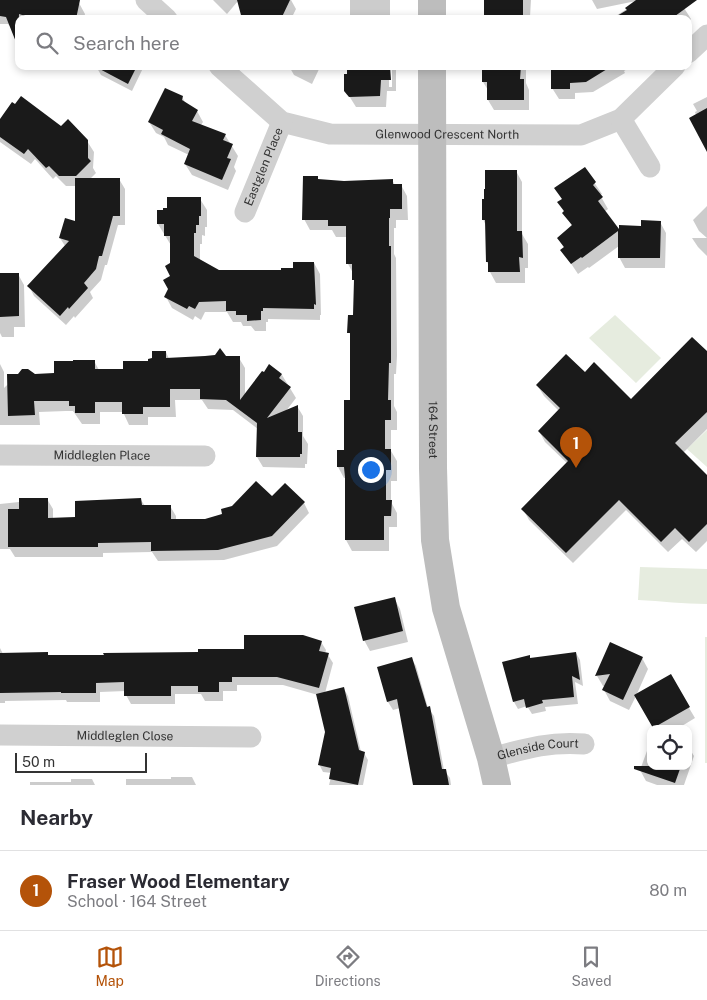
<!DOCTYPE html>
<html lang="en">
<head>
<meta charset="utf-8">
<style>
	:root { --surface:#fff; --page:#f2f2f3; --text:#2b2b33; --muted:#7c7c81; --line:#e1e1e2; --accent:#b45309 }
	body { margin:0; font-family:"Public Sans",sans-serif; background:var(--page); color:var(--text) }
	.controls { position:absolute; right:15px; bottom:15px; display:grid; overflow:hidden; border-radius:10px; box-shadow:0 2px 8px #0003 }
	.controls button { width:45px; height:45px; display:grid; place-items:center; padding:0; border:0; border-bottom:1px solid var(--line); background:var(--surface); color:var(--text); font:25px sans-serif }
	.scale { position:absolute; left:15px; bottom:12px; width:132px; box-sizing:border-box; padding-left:5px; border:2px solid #333; border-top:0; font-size:14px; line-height:18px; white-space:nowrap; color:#333; -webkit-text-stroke:4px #fff; paint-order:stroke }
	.you { position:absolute; left:370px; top:469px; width:18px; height:18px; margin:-12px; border:4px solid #fff; border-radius:50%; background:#1a73e8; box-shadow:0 0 0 8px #1a73e833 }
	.badge { display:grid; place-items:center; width:32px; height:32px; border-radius:50%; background:var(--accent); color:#fff; font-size:16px; font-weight:700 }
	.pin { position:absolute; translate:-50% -41px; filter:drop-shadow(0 1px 2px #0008) }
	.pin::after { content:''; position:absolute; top:26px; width:18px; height:15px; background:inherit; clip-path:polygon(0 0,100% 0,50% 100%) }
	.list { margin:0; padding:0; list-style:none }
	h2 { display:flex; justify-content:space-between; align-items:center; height:65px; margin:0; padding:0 20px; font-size:21px }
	h2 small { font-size:16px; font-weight:400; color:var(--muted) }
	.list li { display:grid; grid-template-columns:32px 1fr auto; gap:15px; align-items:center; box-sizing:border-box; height:80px; padding:0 20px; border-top:1px solid var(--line) }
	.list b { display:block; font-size:19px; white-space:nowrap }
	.list p { margin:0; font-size:16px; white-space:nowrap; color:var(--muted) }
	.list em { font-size:16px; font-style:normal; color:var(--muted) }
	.icon { flex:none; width:28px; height:28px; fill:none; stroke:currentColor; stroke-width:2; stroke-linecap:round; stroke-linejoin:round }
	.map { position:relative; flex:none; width:707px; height:785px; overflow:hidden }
	.search { position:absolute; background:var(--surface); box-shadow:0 2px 8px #0003; left:15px; right:15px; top:15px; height:55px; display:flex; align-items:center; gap:12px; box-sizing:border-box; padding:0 18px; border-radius:10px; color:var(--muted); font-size:19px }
	.sheet { height:145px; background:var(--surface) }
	nav { display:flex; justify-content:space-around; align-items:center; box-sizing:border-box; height:70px; border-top:1px solid var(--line); background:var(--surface); font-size:14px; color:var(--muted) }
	nav a { display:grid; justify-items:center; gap:2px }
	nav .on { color:var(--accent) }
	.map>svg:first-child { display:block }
	.green { fill:#e6ecdf }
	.shadow { fill:#0003 }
	.building { fill:#1a1a1a }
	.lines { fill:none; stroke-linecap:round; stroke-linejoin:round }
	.street { stroke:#d0d0d0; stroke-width:21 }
	.secondary { stroke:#bdbdbd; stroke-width:28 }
	.labels { text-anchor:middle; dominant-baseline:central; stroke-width:5; stroke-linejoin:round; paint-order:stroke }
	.street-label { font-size:12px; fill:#333; stroke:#fff }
</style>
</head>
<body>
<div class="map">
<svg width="707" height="785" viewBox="0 0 707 785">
	<rect width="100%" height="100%" fill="#fff"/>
	<path class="green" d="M615,315l46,43 -25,25 -47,-45z
		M707,430v37l-20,-18z
		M640,567l67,2v35c-23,0 -46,-3 -69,-4z
		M705,637h2v126h-2z"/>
	<path class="shadow" d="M0,0h71l8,3 6,11 -1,5h-65v14l-3,-1 -8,-8h-8z
		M213,0h78l5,9 -5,10h-47l-6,-18 -11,13z
		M350,0h40v19h-40z
		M485,0h46l-1,17h-2v2h-42z
		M592,0h87l12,19 -3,3v-3h-77l30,-19 -44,9z
		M98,66h46l-12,25 -31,-16 -4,-7z
		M285,66h35v1l-8,17 -18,-9 -4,-7z
		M389,66v21h3v-21h4v25h-9l-1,16h-30l-10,-16z
		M483,66h43v17l3,7v20h-35l-6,-10v-10l-5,-8z
		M552,66h80l-8,5 1,2 -32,19 -18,1v6h-16l-7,-11z
		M182,97l4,7 11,7 6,11 -2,3 24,10 13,21 -4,11 2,4 -8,19 -36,-15 -7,-11 4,-9 -21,-10 -4,-8 -8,-4 -7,-11z
		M707,97v50l-12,-35 2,-1 -4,-7z
		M0,121l61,6 26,14 7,11 -1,16 3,5 -6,6h29l6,10v36h-7l-11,40h-2l-4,15 -11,12 3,6 -18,20 -1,-2 -8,9 -32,-29 -5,-10 36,-40 -5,-8 17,-15v-37h-11l-10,-10 -3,3 -18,-20 -4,5 -31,-22z
		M585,169l17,25 -2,1 8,14 -4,3 16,20 40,-10 6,11 -1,35h-40l-6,-11v-11l-30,22 -1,-1 -10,7 -16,-24 2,-2 -6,-10 14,-12 -13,-23 4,-3 -7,-12z
		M516,171l6,11v52l6,10v24h-3v15h-29l-6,-11 -1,-6 -2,-4 -1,-36 -3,-7z
		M318,180l26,2 48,-2 3,5h6l6,11 1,24h-12v8h-2v26l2,4 1,98 -1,18h-2v32l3,6v18h-6v21l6,10v20h-6v21l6,11v14h-8v24h-37l-6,-11v-62h-2l-6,-11 7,-16 7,-50v-63l-3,-6 6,-15v-34l-2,-10 -5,-9v-27h-12l-4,-7h-22l-6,-11z
		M200,199l7,11v17h-2v9l-3,-1v9h-2v17l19,10h64l31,-8 6,11 1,41h-1v5l-52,-1v3h-2v9h-11l-4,-5h-8l-2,-4h-8l-6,-10h-22l-4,8 -6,-4 -2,4 -21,-12 -6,-11 6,-20v-30l-14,-23z
		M707,202v54l-9,-9 -6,-9h15l-8,-7 -6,-11 14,-14z
		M0,273l18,1 6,11 1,42h-11v10h-12l-2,-4z
		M166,352l3,7 70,-1 6,10v27l25,-29 12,9 14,23 -10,13 11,-5 6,10v20l5,8 -1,20h-2v4l-42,-1 -6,-10 1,-28 -25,-19 -25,-1 -6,-9h-27l1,17h-28v8h-19l-6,-13h-23v12h-18l-9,-13h-7l-27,1 1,13h-40v-61l4,8v16l18,-17 12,5 21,-2 39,-13 5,9h25l26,-8z
		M707,353v76l-24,24 24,24v64l-11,11 -14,-13 -14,13 -42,-42 -53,53 -44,-43 -6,-11 45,-45 -23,-22 -6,-11 20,-20 -15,-15 -7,-11 48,-11 46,27z
		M272,498l32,5 5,10 -32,33 -53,14 -66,1 -6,-9 -49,1v4h-88l-5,-8h-10v-45l47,-5 6,10v10l23,-1 65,-18 4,6h25l6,10v4h29z
		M394,598l6,11 8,33 -38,9 -6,-11z
		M321,642l5,8 -1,4 3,1 5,8 -8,30 19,-4 4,7 13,56 3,1 4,7 -5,25h-34l3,-12 -9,-1 -4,-8 7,-32 -8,-37 -35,-10h-46v6h-14v10h-18l-4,-7h-26v10h-44l-5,-9v-4l-26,1v10h-33l-1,-2 -61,1v2h-5v-55l3,6 44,-1 2,3 151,-3z
		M576,653l4,7 3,26 -8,-4 3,22 -33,3 1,4 -14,3 -5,-8 -9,3 -4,-7 15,-46 2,3z
		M411,658l5,8 12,42 6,8 10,54 6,8 1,7h-36l-15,-77 -7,2 -5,-8 -10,-34z
		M642,658l6,11 -12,27 34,-20 25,42 -18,11h-22l-19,-33 -7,14 -19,-9 -6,-11 2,-4h-3l-6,-10z
		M651,740v26h37v-20l6,10 -10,29h-27l-11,-4 -6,-11z
		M171,777h21l4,8h-70v-6h45z
		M71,779h21l3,6h-65v-3h41z"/>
	<path class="building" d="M0,0h80l-4,19h-42l-15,-5 -1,33 -12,-30 -6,-1z
		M237,0h53l-9,19h-39z
		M484,0h39v19h-39z
		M636,0h61l-26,19h-59l15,-9 -2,-2z
		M94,66h43l-9,18z
		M347,66h43l1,14h-10l-1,16 -31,1 -5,-6v-17h3z
		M482,66h39l-1,13h4v21h-37v-18h-5z
		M551,66h61l-26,16 -16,1v6h-19z
		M165,88l18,8 -1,4 16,10 -6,11 34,13 -3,6 10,4 -6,14 4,1 -9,21 -38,-16 6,-15 -29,-15 2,-4 -15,-8z
		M21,96l40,30 7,-7 20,21v18l3,3 -15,15h-17l-10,-10 -3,2 -18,-19 -4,5 -24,-17v-18l12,-17 3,2z
		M707,108v44l-18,-34z
		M585,167l11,15 -3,3 10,12 -5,4 21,28v-4l22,1v-6l20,1 -1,37h-42v-27l-36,27 -1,-1 -10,7 -11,-14 4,-3 -7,-9 15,-13 -10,-12 2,-2 -7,-9 5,-3 -8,-11z
		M485,170h32v61h5l1,27 -4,-1 1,15h-32v-10h-2l-1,-42h-3v-21h2v-10h1z
		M303,176h15v3l26,2 49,-2v5h9v25h-12v9h-1v28h2v117h-2l-1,37h3v20h-6v29h6v21h-5v30h6l-1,16h-7v24h-39v-63l-1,-10h-7v-17h7v-50h6v-67h-3l1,-18h5l1,-35h-2v-16h-6v-38h-18v-6h-26z
		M75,178h45v38h-7l-11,40h-3l-3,13 -12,14 4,5 -19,21 -1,-2 -8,9 -33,-30 42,-45 -10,-3 6,-20 10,3z
		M167,197h34v19h-2v9h-3v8h-2v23l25,14h62v-2h12v-6h21l2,43 -2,-1v5l-51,-1v3h-2v9l-14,1v-6h-11v-4h-10v-10l-27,1 -4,7 -6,-3 -2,3 -23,-12 4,-8 -5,-9 7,-4 -5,-10 5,-3v-27h-6v-12h-7v-14h6v-2h4z
		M0,273h19v43l-19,1z
		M692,337l15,14v61l-32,31 32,32v49l-18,18 -14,-14 -14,14 -42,-42 -53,53 -45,-44 47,-48 -30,-30 22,-23 -24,-23 30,-31 19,18 9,-10 37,37z
		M220,348l6,8h14v44l22,-29 2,1 5,-8 13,10 -3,4 12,9 -24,31 31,-13v27h4v22h-2v3h-44l1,-34 -31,-23 -26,-1v-10h-30v18h-27v7h-21v-12h-27v11h-20v-7h-6v-5h-35l1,14 -27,1 -1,-42h11l4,-5h6l7,5 19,-1v-12h19v-1h22v9h28v-8h25v-2l4,-1v-7h14v7l39,-2 10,-1z
		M256,481l16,15 13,-13 20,19 -33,34 -54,14 -67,1v-9l-53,1v4h-90v-38h11v-11h29v20l27,-1v-16l66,-3 1,7h29v14h34l17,-5 -1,-5 11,-3z
		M395,597l8,34 -40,10 -9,-34z
		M244,635h59l19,6 -3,10 10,2 -10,35 -42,-11h-45v5h-13v10h-21v-6h-27v10h-47v-14l-28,1v10h-35v-1l-61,1v-40l48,-1v3h56l-1,-2 95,-1v-3h46z
		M610,642l33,15 -20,43 -21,-10 8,-16 -15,2z
		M576,652l4,28 -8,-4 2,21 -32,3 1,3 -17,5 -2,-9 -11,3 -11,-40 28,-7v3z
		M412,657l15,50 3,-1 12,63h4l3,16h-36l-16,-86 -10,3 -10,-35z
		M671,674l19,33 -37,21 -19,-33z
		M344,687l15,63 6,2 -7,33 -29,-6 2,-11 -13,-3 7,-33 -9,-38z
		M634,766h47l-6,17 -41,-14z"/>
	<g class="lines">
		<g class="street">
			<path d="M146,0l21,19"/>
			<path d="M688,53l19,-18"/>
			<path id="s1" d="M219,66l63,56 48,12 251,1 40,-16 54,-53"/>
			<path d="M621,119l29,48"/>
			<path id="s2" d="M245,212l37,-90"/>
			<path id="s3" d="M0,455l205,1"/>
			<path id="s4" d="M0,735l251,2"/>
			<path id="s5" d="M491,758c33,-9 59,-17 93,-14"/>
		</g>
		<g class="secondary">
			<path d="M432,0v19"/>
			<path id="s6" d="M432,66l1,402 2,72 11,68 45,150 6,27"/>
		</g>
	</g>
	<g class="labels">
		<g class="street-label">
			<text stroke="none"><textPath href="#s1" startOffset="251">Glenwood Crescent North</textPath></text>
			<text stroke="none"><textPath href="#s2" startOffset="49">Eastglen Place</textPath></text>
			<text stroke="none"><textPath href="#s6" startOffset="364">164 Street</textPath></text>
			<text stroke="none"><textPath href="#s3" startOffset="102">Middleglen Place</textPath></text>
			<text stroke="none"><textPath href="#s4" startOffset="125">Middleglen Close</textPath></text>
			<text stroke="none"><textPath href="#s5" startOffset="48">Glenside Court</textPath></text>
		</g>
	</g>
</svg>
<div class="controls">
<button><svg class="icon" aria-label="locate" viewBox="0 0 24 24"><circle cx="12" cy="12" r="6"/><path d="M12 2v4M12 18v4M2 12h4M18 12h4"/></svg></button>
</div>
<div class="scale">50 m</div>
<div class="you"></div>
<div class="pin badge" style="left:576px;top:468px">1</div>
<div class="search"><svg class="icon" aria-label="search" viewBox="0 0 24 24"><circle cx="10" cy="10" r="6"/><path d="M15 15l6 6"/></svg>Search here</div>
</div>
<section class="sheet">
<h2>Nearby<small></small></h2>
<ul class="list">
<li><span class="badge">1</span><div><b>Fraser Wood Elementary</b><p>School · 164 Street</p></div><em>80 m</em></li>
</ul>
</section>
<nav>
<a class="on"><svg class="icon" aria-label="map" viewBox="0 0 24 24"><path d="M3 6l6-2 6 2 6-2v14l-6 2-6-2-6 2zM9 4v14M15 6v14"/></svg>Map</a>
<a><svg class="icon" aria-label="directions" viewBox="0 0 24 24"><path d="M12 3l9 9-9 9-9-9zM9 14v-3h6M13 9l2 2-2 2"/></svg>Directions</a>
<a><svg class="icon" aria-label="saved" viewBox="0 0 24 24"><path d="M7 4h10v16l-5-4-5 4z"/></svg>Saved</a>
</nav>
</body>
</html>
